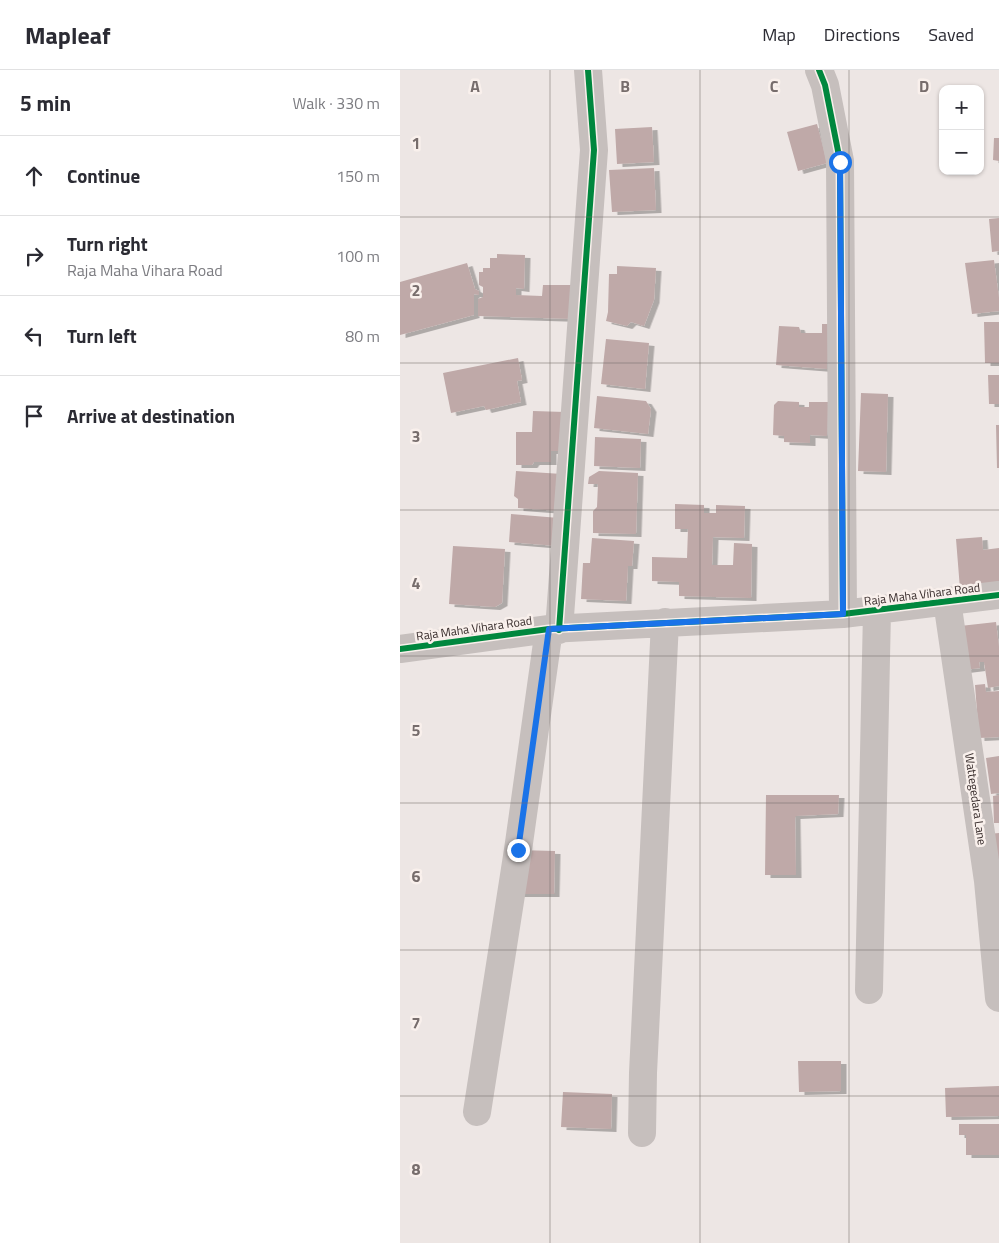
<!DOCTYPE html>
<html lang="en">
<head>
<meta charset="utf-8">
<style>
	:root { --surface:#fff; --page:#f7f7f7; --text:#2b2b33; --muted:#7c7c81; --line:#e1e1e2 }
	body { margin:0; font-family:"Titillium Web",sans-serif; background:var(--page); color:var(--text) }
	.controls { position:absolute; right:15px; top:15px; display:grid; overflow:hidden; border-radius:10px; box-shadow:0 1px 4px #0004 }
	.controls button { width:45px; height:45px; display:grid; place-items:center; padding:0; border:0; border-bottom:1px solid var(--line); background:var(--surface); color:var(--text); font:25px sans-serif }
	.stop { position:absolute; width:15px; height:15px; margin:-11px; border:4px solid #1a73e8; border-radius:50%; background:#fff }
	.stop.end { background:#1a73e8; border-color:#fff; box-shadow:0 1px 5px #0008 }
	.list { margin:0; padding:0; list-style:none }
	h2 { display:flex; justify-content:space-between; align-items:center; height:65px; margin:0; padding:0 20px; font-size:21px }
	h2 small { font-size:16px; font-weight:400; color:var(--muted) }
	.list li { display:grid; grid-template-columns:32px 1fr auto; gap:15px; align-items:center; box-sizing:border-box; height:80px; padding:0 20px; border-top:1px solid var(--line) }
	.list b { display:block; font-size:19px; white-space:nowrap }
	.list p { margin:0; font-size:16px; white-space:nowrap; color:var(--muted) }
	.list em { font-size:16px; font-style:normal; color:var(--muted) }
	.icon { flex:none; width:28px; height:28px; fill:none; stroke:currentColor; stroke-width:2; stroke-linecap:round; stroke-linejoin:round }
	.map { position:relative; flex:none; width:599px; height:1173px; overflow:hidden }
	header { display:flex; align-items:center; gap:30px; box-sizing:border-box; height:70px; padding:0 25px; background:var(--surface); border-bottom:1px solid var(--line) }
	header strong { font-size:24px }
	nav { display:flex; gap:28px; margin-inline-start:auto; font-size:18px }
	main { display:flex }
	aside { flex:1; background:var(--surface) }
	.map>svg:first-child { display:block }
	.building { fill:#bfa9a8; filter:url(#shadow) }
	.lines { fill:none; stroke-linecap:round; stroke-linejoin:round }
	.minor { stroke:#c6bfbd; stroke-width:28 }
	.cycleway-casing { stroke:#f9f0ec; stroke-width:9 }
	.cycleway { stroke:#00873e; stroke-width:6 }
	.route { stroke:#1a73e8; stroke-width:6 }
	.grid { fill:none; stroke:#776d6c; stroke-width:1; stroke-opacity:0.55 }
	.labels { text-anchor:middle; dominant-baseline:central; stroke-width:5; stroke-linejoin:round; paint-order:stroke }
	.street-label { font-size:12px; fill:#372c2b; stroke:#f9f0ec }
	.grid-label { font-size:16px; text-anchor:middle; font-weight:bold; fill:#776d6c; stroke:#f9f0ec; stroke-width:5; stroke-linejoin:round; paint-order:stroke }
</style>
</head>
<body>
<header>
<strong>Mapleaf</strong>
<nav><a>Map</a><a>Directions</a><a>Saved</a></nav>
</header>
<main>
<aside>
<h2>5 min<small>Walk · 330 m</small></h2>
<ul class="list">
<li><svg class="icon" aria-label="ahead" viewBox="0 0 24 24"><path d="M12 20V5M6 11l6-6 6 6"/></svg><div><b>Continue</b></div><em>150 m</em></li>
<li><svg class="icon" aria-label="right" viewBox="0 0 24 24"><path d="M7 20v-9h11M14 6l5 5-5 5"/></svg><div><b>Turn right</b><p>Raja Maha Vihara Road</p></div><em>100 m</em></li>
<li><svg class="icon" aria-label="left" viewBox="0 0 24 24"><path d="M17 20v-9H6M10 6l-5 5 5 5"/></svg><div><b>Turn left</b></div><em>80 m</em></li>
<li><svg class="icon" aria-label="arrive" viewBox="0 0 24 24"><path d="M6 21V4h12l-3 4 3 4H6"/></svg><div><b>Arrive at destination</b></div></li>
</ul>
</aside>
<div class="map">
<svg width="599" height="1173" viewBox="0 0 599 1173">
	<defs>
		<filter id="shadow"><feDropShadow dx="5.5" dy="3" stdDeviation="0" flood-color="#0004"/></filter>
	</defs>
	<rect width="100%" height="100%" fill="#ede6e4"/>
	<path class="building" d="M417,54l10,39 -29,8 -11,-39z
		M252,57l2,35 -37,2 -2,-35z
		M594,68h5v23l-6,-1z
		M254,98l2,42 -44,2 -3,-42z
		M599,148v33l-7,1 -3,-33z
		M97,184l28,1 -1,34 -8,-1v7l26,1 1,-11h34l-1,34 -98,-3v-17l5,-2v-10l-4,-2v-13h4v-4h7v-10h7z
		M594,190l5,38v13l-27,3 -7,-51z
		M67,193l8,26 4,2v4l-5,-1v21l-74,20v-53z
		M217,196l39,2 -2,32 -10,26 -13,-4 -4,4 -21,-5 2,-9 1,-38h8z
		M584,252h15v41h-14z
		M422,254h12v40l-7,-2v7l-51,-4 3,-39 20,1 2,6h21z
		M206,269l43,4 -4,46 -44,-5z
		M118,288l4,22 -5,1 4,21 -35,8 -2,-4 -33,7 -8,-40z
		M588,305h11v29h-10z
		M461,323l27,1 -2,78 -28,-1z
		M197,326l49,5 5,8 -3,25 -54,-6z
		M378,331l21,1v5h10v-5h19l-1,34 -17,-1v8l-26,-1v-6l-11,-1 1,-30z
		M133,341l32,1 -1,39h-13v11h-17l-2,3h-16v-33h16z
		M596,355h3v43h-2z
		M195,367l46,2 -1,29 -46,-2z
		M116,401l46,3 -3,37 -41,-3v-9l-4,-3z
		M199,401l39,2 -2,61 -43,-1v-22l4,-4 1,-23h-10l1,-7z
		M275,434l29,1v8h12v-8l29,1 -1,32 -31,-1 -1,28h21l1,-22 18,1 -1,54 -72,-2v-14l-27,-1v-24l35,1 1,-29h-13z
		M111,444l48,4 -2,28 -48,-4z
		M582,467l1,13 16,-2v38l-39,3 -4,-50z
		M192,468l42,3 -2,25h-4l-2,35 -45,-2 2,-36h7z
		M53,476l52,3 -3,54 -7,4 -46,-3z
		M596,552l3,25v39l-11,2 -4,-26h-5l1,6 -16,2 -4,-44z
		M585,614l1,8 13,-1v46l-20,1 -4,-53z
		M599,686v37l-8,1 -5,-36z
		M366,725h73l-1,19 -43,2 1,59h-31z
		M599,725v28h-5l-1,-27z
		M599,763v32l-11,-31z
		M118,780l37,1 -1,43h-37z
		M398,991h43v30l-42,1z
		M599,1016v30l-53,1 -1,-29z
		M163,1022l49,2 -1,35 -50,-2z
		M559,1054h40v31h-33v-20h-7z"/>
	<g class="lines">
		<path class="minor" d="M419,0l6,15 15,76 3,453
			M547,531l41,280 11,117
			M159,560l35,-480 -6,-80
			M0,579l149,-20 294,-15 156,-19
			M469,920l8,-379
			M77,1042l41,-262 31,-221
			M242,1063l1,-60 22,-451"/>
		<g class="cycleway-casing">
			<path id="cycleway" d="M419,0l6,15 15,76 3,453
				M159,560l35,-480 -6,-80
				M0,579l149,-20 294,-15 156,-19"/>
		</g>
		<use href="#cycleway" class="cycleway"/>
	</g>
	<g class="lines">
		<path class="route" d="M118,780l31,-221 294,-15 -3,-452"/>
	</g>
	<path class="grid" d="M150,0v1173M300,0v1173M449,0v1173M0,147h599M0,293h599M0,440h599M0,586h599M0,733h599M0,880h599M0,1026h599"/>
	<g class="labels">
		<g class="street-label">
			<text transform="translate(522 524) rotate(-7)">Raja Maha Vihara Road</text>
			<text transform="translate(74 558) rotate(-8)">Raja Maha Vihara Road</text>
			<text transform="translate(576 729) rotate(82)">Wattegedara Lane</text>
		</g>
	</g>
	<g class="grid-label">
		<text x="75" y="22">A</text>
		<text x="225" y="22">B</text>
		<text x="374" y="22">C</text>
		<text x="524" y="22">D</text>
		<text x="16" y="79">1</text>
		<text x="16" y="226">2</text>
		<text x="16" y="372">3</text>
		<text x="16" y="519">4</text>
		<text x="16" y="666">5</text>
		<text x="16" y="812">6</text>
		<text x="16" y="959">7</text>
		<text x="16" y="1105">8</text>
	</g>
</svg>
<div class="controls">
<button>+</button>
<button>−</button>
</div>
<div class="stop" style="left:440px;top:92px"></div>
<div class="stop end" style="left:118px;top:780px"></div>
</div>
</main>
</body>
</html>
